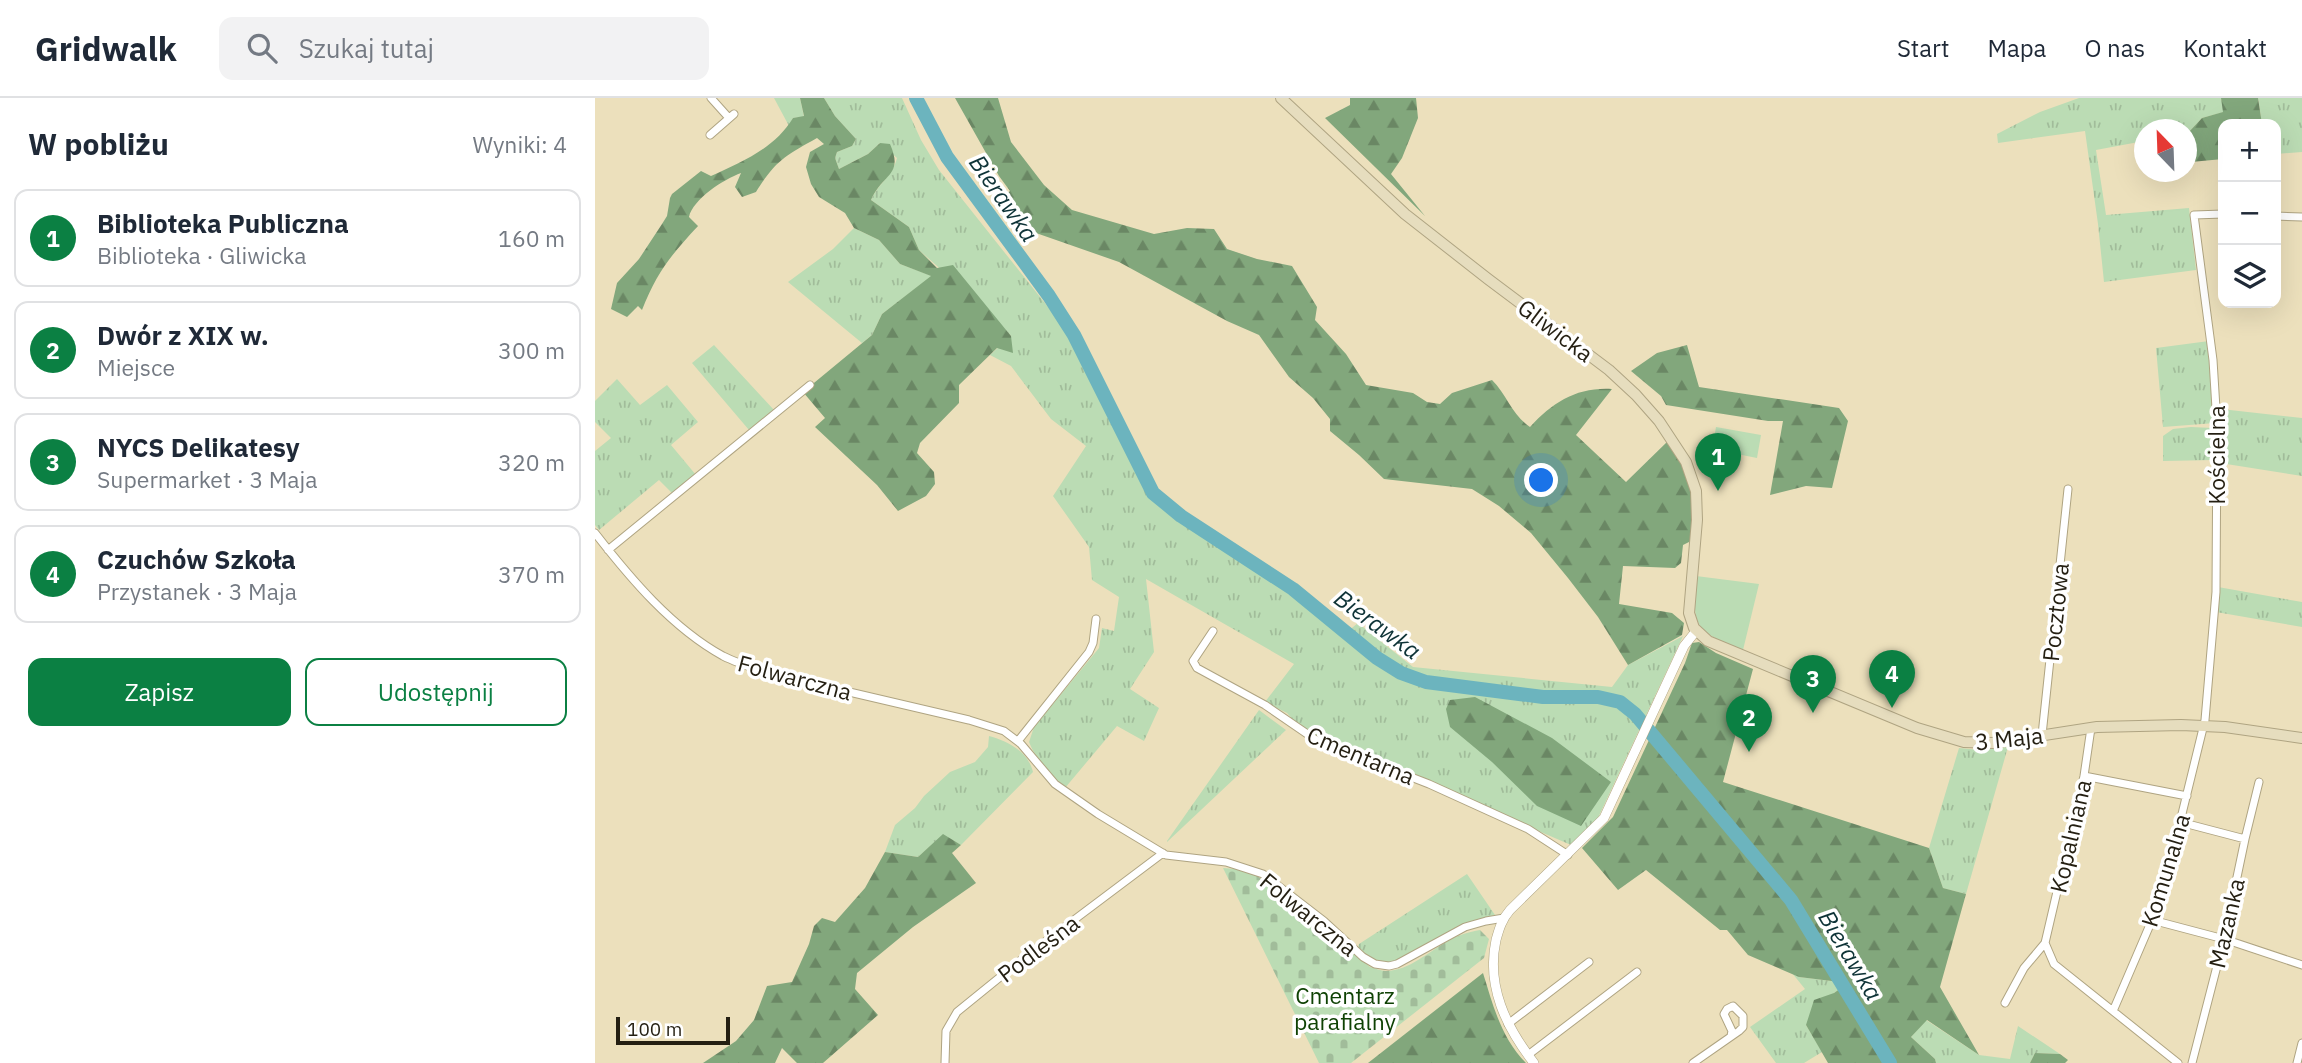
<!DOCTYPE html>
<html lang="pl">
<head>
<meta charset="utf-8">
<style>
	:root { --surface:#fff; --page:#f2f2f3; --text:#1f2937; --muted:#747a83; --line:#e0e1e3; --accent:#0b8043 }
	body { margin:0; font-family:"IBM Plex Sans",sans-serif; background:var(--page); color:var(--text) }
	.controls { position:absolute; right:21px; top:21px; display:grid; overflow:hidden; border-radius:14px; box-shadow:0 7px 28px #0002 }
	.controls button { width:63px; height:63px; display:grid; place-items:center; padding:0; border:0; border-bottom:2px solid var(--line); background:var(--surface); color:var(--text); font:35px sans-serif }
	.compass { position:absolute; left:1539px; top:21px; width:63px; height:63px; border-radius:50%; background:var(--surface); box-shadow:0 7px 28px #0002; rotate:337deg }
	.scale { position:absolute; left:21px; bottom:18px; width:114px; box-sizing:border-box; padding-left:7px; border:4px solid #241f12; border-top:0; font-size:19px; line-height:24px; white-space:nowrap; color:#241f12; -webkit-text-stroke:5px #fff; paint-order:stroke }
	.you { position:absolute; left:947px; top:383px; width:24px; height:24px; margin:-18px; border:5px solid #fff; border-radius:50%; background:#1a73e8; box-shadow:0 0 0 10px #1a73e833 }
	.badge { display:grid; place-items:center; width:46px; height:46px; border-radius:50%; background:var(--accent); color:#fff; font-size:23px; font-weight:700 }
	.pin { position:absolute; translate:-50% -58px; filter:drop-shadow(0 2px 4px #0008) }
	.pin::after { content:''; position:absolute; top:37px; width:24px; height:21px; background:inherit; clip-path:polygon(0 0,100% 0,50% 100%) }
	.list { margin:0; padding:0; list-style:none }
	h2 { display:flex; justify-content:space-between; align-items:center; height:91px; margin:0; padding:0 28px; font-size:30px }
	h2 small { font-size:23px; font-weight:400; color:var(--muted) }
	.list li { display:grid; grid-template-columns:46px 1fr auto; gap:21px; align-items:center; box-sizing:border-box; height:98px; margin:0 14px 14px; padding:0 14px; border:2px solid var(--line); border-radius:14px }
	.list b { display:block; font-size:26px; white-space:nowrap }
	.list p { margin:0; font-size:23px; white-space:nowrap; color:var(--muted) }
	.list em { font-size:23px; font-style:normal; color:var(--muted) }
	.actions { display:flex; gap:14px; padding:21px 28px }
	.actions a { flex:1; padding:16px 0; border:2px solid var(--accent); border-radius:14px; text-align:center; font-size:24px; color:var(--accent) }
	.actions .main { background:var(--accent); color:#fff }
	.icon { flex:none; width:38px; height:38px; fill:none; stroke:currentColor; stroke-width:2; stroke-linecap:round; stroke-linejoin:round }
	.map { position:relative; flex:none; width:1707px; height:965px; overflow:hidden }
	header { display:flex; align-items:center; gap:42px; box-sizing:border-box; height:98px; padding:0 35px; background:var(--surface); border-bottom:2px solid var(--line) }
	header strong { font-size:33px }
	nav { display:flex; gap:38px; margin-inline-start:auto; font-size:24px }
	.search { width:490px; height:63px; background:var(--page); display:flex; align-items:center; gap:18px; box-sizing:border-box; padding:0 24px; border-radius:14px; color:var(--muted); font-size:26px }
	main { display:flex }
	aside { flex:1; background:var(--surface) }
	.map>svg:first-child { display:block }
	.grass { fill:url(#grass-tufts) }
	.forest { fill:url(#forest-firs) }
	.cemetery { fill:url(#cemetery-stones) }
	.park { fill:#bbdcb4 }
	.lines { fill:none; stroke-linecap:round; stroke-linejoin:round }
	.river { stroke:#6cb4be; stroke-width:14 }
	.minor-casing { stroke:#afa482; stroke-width:9 }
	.tertiary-casing { stroke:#afa482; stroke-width:10 }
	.secondary-casing { stroke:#afa482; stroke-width:12 }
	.minor { stroke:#fff; stroke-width:7 }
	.tertiary { stroke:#fff; stroke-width:9 }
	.secondary { stroke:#e6ddbe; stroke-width:10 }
	.labels { text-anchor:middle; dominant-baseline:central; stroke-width:7; stroke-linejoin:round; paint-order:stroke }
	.street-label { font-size:23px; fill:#241f12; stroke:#fff }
	.park-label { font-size:23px; fill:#0f4204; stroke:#fff }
	.water-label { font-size:24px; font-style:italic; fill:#0e3337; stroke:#fff }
</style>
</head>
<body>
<header>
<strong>Gridwalk</strong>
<div class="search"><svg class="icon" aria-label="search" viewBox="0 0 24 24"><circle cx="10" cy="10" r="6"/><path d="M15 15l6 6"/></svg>Szukaj tutaj</div>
<nav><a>Start</a><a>Mapa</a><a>O nas</a><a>Kontakt</a></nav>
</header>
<main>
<aside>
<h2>W pobliżu<small>Wyniki: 4</small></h2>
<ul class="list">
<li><span class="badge">1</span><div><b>Biblioteka Publiczna</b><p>Biblioteka · Gliwicka</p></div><em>160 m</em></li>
<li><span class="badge">2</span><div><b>Dwór z XIX w.</b><p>Miejsce</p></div><em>300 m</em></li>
<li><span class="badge">3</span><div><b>NYCS Delikatesy</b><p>Supermarket · 3 Maja</p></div><em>320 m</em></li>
<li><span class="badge">4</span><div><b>Czuchów Szkoła</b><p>Przystanek · 3 Maja</p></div><em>370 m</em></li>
</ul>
<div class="actions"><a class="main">Zapisz</a><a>Udostępnij</a></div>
</aside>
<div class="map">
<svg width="1707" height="965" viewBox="0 0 1707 965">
	<defs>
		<pattern id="grass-tufts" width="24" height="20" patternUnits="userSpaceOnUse" patternTransform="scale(1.75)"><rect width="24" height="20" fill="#bbdcb4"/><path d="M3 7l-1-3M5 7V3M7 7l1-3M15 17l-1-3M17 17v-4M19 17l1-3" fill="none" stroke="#a1bc9a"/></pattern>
		<pattern id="forest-firs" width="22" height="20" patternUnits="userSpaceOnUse" patternTransform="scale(1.75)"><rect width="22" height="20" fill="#82a77c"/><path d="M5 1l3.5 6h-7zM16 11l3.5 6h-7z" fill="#6a8764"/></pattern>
		<pattern id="cemetery-stones" width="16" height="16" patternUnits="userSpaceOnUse" patternTransform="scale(1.75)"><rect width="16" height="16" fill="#bbdcb4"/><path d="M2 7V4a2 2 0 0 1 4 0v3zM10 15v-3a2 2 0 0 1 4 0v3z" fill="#a1bc9a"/></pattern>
	</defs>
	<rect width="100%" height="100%" fill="#ece0bc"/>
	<path class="grass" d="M179,0h26l4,19 -11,1 -4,8z
		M229,0h78l19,42 18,30 128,161 77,153 34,37 124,81 40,34 16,-13 55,44 199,20 16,-22 55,-29 -85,182 -27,27 -254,-109 -21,-13 -9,-10 -22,-11 29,-38 -148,-85 8,73 -24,37 29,19 -15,33 -27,-15 -52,62c-16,-12 -28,-27 -36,-46l5,-15 65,-79 3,-20 12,3 5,-34 -27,-17 -3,-33 -36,-51 33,-50 -35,-27 -40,-53 -21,-11 21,-19 -21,-23 -71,-63 -10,-23 -38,-27c7,-16 22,-25 26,-42l-17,-15 -12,11 -29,15 -4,-11 2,-6 15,-6 4,-7 -21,-23z
		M1484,0h142l3,14 -22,6 -15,16 -1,-4h-42v11l-48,9 10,65 83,-7 7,62 -92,12 -6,-58 -13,-93 -87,12 -1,-9 43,-22z
		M1663,0h44v54l-26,2v-30h-14z
		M259,130l25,12 21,24 32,12 -50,38 -10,21 -10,8 -74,-61 45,-33z
		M1614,243l6,82 -52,4 -7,-79z
		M119,247l60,65 -25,20 -57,-67z
		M22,281l23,26 27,-20 31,37 -27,23 25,30 -23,19 -14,-14 -60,50 -4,-5v-74l16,-13 -16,-16v-21z
		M1626,311l81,9v58l-82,-13z
		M1596,329l22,1 1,32 -51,1v-25l10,-7z
		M1623,489l84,15v25l-86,-15z
		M664,612l27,20 -119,112v-1z
		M394,638c18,5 39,15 44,36l-72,73 -18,-10 -25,22 -33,-5 10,-27 20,-17 9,-12 26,-24 25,-10 13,-15z
		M1413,649l-42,147 -23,-6 -14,-40 30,-100 21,2z
		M872,776l28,41c-18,5 -34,10 -51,19 -18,10 -37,28 -58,29 -11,0 -20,-7 -28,-15l1,-4z
		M1197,875l7,4 50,6 -15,10 -28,32 16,27 -18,11h-28l-26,-36 55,-38z
		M1331,922l53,35 31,4 8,-33 42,28 -25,-1 -5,10h-94l-1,-4 -24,-22z"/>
	<path class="forest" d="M205,0h24l11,18 21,23 -4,7 -15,6 -2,6 4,11 29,-15 12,-11 10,1c14,32 -7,29 -19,56l38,27 10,23 18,18 16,-3 58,71 2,17 -16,-5 -38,37v18l-39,40 -3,10 17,19 1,12 -9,12 -28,15 -21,-26 -62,-58 10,-9 -22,-26 69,-57 10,-21 49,-38 -31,-12 -21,-24 -25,-12 -9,-15 -26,-16 -8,-13 -5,-17 4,-15 14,-8 -7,-6c-32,18 -41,22 -61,54l-14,5 -7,-10 6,-14c-17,6 -48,26 -52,44l9,9c-27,29 -41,46 -56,84l-4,-4 -11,11 -16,-8 6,-26 22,-24 23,-35 5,-8 3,-18 2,-4 29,-23 10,5c31,-14 64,-28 82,-58l11,-2z
		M360,0h43l13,44 33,43 28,25 82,24 33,-6 27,1 13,20 30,10 35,7 25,41 -2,13 31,34 20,31 47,8 14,9 13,2 12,-11 40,-13c15,15 20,35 38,47 23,-25 47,-40 82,-38l-36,46 50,47 42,-41c25,39 27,55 23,100l-8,4 -2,18 -6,5 -52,-2 -4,38 53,9 12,10 -2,12 -54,30 -30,-48 -30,-39 -37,-45 -32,-27 -27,-17 -88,-10 -25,-24 -29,-24v-12l-17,-21 -24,-21 -30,-42 -32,-14 -108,-59 -106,-37 -10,-11 -1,-16 8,-7 -11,-15z
		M755,0h66l2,20 -16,40 -11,16 34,42 -100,-98 25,-13z
		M1626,0h37l4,26h-39v35l-32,3 -4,-28 15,-16 21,-6z
		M1092,247l12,42 140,21 9,13 -16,67 -26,-2 -36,9 13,-74h-15l-102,-16 -5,-9 -30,-25 26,-18z
		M1104,544l17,11 37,16 -30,113 206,66 14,40 23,6 -26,93 39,68 -52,-35 -16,17 24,22 1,4h-108l-22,-38 8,-25 20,-7 14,-10 -49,-6 -51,-22 -21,-25h-7l-74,-60 -28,20 -36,-42 31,-31 72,-154 7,-20z
		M880,599l77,41 59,44 -30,44 -44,-20 -45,-44 -42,-35 -4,-18 4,-9z
		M348,736l18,11 -9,8 24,30 -63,44 -56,46 -2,16 23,26 -55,48h-26l-15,-15 -7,15h-72l33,-22 18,-21 13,-34 25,-4 17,-38 5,-18 8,-8 13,4 30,-34 20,-36 33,5z
		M888,875c10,32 18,65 43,90h-158z
		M1440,955l25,1 8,6 -3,3h-35z"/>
	<path class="cemetery" d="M628,770l27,2 120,97c5,1 11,4 16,4 23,0 43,-20 62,-30 10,-6 21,-9 32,-11l9,9 -5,19 -133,105h-32z"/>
	<path class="park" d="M1121,329l45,8 -4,23 -45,-9z
		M1101,478l63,8 -16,66c-49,-19 -51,-23 -47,-74z"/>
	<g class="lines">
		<path class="river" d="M321,0l31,59 102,139 25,39 79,158 28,23 112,73 84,69 24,15 25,9 117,15h55l22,5 15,12 156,186 99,163"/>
		<g class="minor-casing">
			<path id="minor" d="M116,0l18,20
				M115,37l24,-21
				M1681,118l26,1
				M0,435c35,45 77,95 128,123 14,7 30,12 45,17l201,47 35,11 17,13 34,40 43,30 68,41 60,7 37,12 61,47 39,36 12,7 14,2 8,-2 68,-37 21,-6 18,-3
				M13,452l202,-165
				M618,533l-20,30 4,7 68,37 51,35 113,44 99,45 40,26
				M1496,630l-7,48 -39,167 9,21 124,99
				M1447,637l26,-246
				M423,643l71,-89 4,-9 3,-24
				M1489,678l103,20
				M1585,724l65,17
				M1557,822l72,19 78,26
				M1410,905l19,-35 21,-25
				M1518,913l39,-91 28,-98 25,-102 11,-128 1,-167 -4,-65 -19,-145 29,-1
				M913,926l81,-62
				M933,957l109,-83
				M350,965l1,-32 11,-19 69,-56 137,-103
				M1098,965l46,-32 4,-4v-11l-10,-10 -6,3 -3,5 8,17 -1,5
				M1597,965l32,-124 21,-100 14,-57
				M1702,965l5,-20"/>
		</g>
		<g class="tertiary-casing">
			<path id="tertiary" d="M939,965c-28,-36 -48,-77 -38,-123 3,-11 6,-21 14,-30l94,-92 80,-172 12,-15"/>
		</g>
		<g class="secondary-casing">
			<path id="secondary" d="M686,0l124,116 83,65 121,91 27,25 23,26 27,41 10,29 1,29 -8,93 5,15 14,13 209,87 47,14 29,1 104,-16 84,-2 44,2 77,11"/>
		</g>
		<use href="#minor" class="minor"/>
		<use href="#tertiary" class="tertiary"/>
		<use href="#secondary" class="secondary"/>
	</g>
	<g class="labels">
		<g class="street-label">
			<text transform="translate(961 232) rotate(37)">Gliwicka</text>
			<text transform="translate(1621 357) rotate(-90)">Kościelna</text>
			<text transform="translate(1460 514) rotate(-84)">Pocztowa</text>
			<text transform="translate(200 579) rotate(15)">Folwarczna</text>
			<text transform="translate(1414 640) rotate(-6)">3 Maja</text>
			<text transform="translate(766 657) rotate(23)">Cmentarna</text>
			<text transform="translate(1475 738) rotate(-77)">Kopalniana</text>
			<text transform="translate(1570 772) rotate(-73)">Komunalna</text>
			<text transform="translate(714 816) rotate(39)">Folwarczna</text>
			<text transform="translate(1631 825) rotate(-77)">Mazanka</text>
			<text transform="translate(443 850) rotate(-37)">Podleśna</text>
		</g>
		<g class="park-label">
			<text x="750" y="897">Cmentarz<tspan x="750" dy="26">parafialny</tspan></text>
		</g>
		<g class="water-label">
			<text transform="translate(409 100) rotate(55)">Bierawka</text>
			<text transform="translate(783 526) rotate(36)">Bierawka</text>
			<text transform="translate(1256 857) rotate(59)">Bierawka</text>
		</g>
	</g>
</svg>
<div class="controls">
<button>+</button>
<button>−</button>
<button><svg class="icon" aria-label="layers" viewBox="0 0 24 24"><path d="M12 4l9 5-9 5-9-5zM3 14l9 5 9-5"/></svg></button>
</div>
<svg class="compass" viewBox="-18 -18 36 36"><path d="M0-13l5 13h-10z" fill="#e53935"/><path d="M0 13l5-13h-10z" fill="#747a83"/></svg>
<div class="scale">100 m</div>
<div class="you"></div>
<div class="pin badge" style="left:1123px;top:393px">1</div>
<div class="pin badge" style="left:1154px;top:654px">2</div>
<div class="pin badge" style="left:1218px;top:615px">3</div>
<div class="pin badge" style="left:1297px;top:610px">4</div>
</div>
</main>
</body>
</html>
